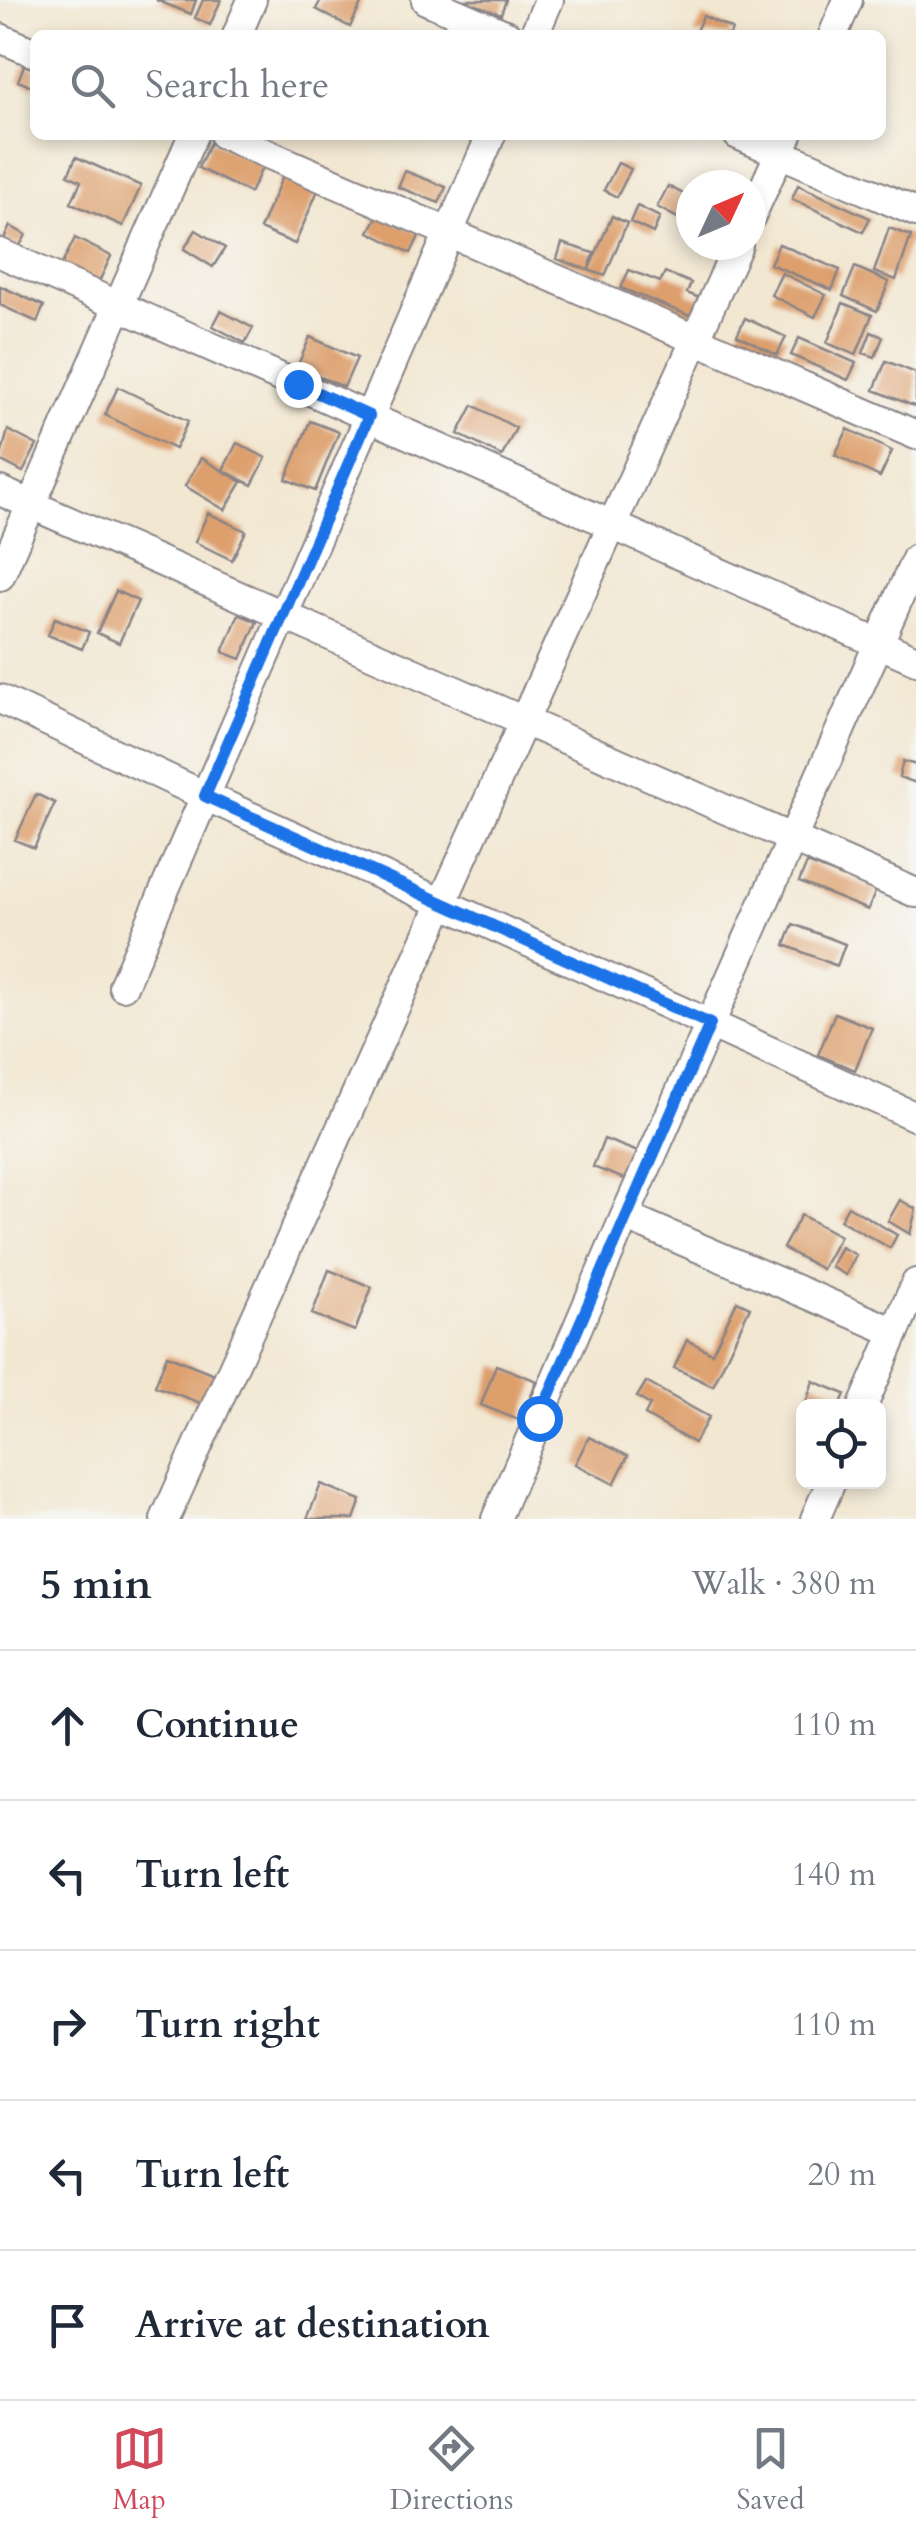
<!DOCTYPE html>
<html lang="en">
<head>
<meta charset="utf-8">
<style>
	:root { --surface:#fff; --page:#f6f6f7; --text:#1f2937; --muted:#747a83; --line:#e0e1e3; --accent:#d1495b }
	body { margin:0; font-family:Cardo,serif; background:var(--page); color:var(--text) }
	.controls { position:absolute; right:30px; bottom:30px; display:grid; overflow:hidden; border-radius:15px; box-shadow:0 5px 15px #0003 }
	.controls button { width:90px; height:90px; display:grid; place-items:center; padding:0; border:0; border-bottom:2px solid var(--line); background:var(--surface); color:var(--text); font:50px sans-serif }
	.compass { position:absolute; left:676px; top:170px; width:90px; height:90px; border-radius:50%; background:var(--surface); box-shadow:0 5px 15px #0003; rotate:46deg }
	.stop { position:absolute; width:30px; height:30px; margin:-22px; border:8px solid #1a73e8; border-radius:50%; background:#fff }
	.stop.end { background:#1a73e8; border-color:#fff; box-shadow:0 2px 10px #0008 }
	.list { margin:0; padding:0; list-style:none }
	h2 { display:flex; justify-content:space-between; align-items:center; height:130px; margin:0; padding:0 40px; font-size:42px }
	h2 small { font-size:32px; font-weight:400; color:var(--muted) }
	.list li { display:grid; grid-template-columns:65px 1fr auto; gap:30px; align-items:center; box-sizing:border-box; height:150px; padding:0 40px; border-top:2px solid var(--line) }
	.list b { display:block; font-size:38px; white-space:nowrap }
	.list em { font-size:32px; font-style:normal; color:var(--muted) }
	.icon { flex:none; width:55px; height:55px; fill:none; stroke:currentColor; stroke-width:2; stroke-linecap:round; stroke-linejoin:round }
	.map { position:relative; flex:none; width:916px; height:1519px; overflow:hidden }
	.search { position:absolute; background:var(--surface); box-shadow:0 5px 15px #0003; left:30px; right:30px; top:30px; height:110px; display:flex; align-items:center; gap:25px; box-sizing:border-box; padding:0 35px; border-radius:15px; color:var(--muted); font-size:38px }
	.sheet { height:880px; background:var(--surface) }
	nav { display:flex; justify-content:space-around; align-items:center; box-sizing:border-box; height:140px; border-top:2px solid var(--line); background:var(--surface); font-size:28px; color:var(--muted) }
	nav a { display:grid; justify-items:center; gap:5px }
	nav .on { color:var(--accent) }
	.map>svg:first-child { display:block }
	.building { fill:#dd9f6c }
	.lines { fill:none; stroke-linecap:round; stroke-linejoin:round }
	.minor-casing { stroke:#8a8486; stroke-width:32 }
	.minor { stroke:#fff; stroke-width:28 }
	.route { stroke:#1a73e8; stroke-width:12 }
</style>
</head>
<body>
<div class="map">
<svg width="916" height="1519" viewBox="0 0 916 1519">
	<rect width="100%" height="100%" fill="#f6f6f2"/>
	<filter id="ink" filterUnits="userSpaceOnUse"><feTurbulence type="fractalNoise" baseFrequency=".01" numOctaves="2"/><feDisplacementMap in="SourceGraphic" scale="20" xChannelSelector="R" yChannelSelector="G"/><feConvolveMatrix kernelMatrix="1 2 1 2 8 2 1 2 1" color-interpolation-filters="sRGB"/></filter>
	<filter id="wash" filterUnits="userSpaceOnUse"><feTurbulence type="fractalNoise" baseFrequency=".0048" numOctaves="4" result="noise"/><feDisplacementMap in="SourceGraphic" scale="40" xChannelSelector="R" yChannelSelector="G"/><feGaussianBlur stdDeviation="2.25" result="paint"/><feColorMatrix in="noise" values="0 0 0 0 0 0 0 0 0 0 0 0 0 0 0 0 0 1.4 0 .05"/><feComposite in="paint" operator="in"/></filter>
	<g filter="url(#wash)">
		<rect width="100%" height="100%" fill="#f2e7d1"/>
		<g id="blocks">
			<path class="building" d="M156,0h40l-5,14z
				M203,0h18l-11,25 -15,-7z
				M321,0h42l-13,27 -34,-18z
				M463,0h43l-5,14z
				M703,16l29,13 -2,6h-36z
				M24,65l11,4v19l-17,-7z
				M211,141l52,25 -13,27 -52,-25z
				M76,157l65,29 -18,40 -52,-23 10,-22 -13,-6z
				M618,163l13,6 -14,28 -13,-7z
				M405,171l41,16 -7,16 -41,-16z
				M284,173l35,15 -24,56 -35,-15z
				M798,185l72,33 -7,14 -71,-33z
				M668,186l23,12v27l-34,-18z
				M637,206l23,11 -7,16 -23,-11z
				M379,213l41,21 -9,19 -42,-21z
				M612,216l15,7 -22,53 -48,-17 5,-16 32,10 -5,16z
				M10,226l16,9 -7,12 -15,-8z
				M889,228l22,8 -15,44 -22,-8z
				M196,230l29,18 -12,19 -29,-18z
				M75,238l36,18 -14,30 -37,-18z
				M779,244l61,26 -8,20 -62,-26z
				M855,267l34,15 -12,29 -34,-15z
				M629,270l31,12 5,-10 26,11 -4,10 15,6 -7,19 -74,-30z
				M782,273l44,22 -11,22 -44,-22z
				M0,286l44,20 -7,16 -37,-17z
				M843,303l29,12 -16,40 -29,-12z
				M221,311l32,17 -8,15 -32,-17z
				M745,318l41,19 -9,18 -40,-20z
				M871,332l12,5 -8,20 -12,-4z
				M310,337l47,21 -13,29 -47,-20z
				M799,338l57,25 -8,17 -57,-25z
				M886,361l30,12v34l-42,-17z
				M118,387l70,34 -13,28 -70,-34z
				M473,405l43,23 -14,28 -44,-22z
				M310,421l29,11 -24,59 -29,-12z
				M848,429l44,22 -12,26 -45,-22z
				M8,430l29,15 -14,27 -23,-12z
				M237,443l29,15 -14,27 -29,-15z
				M201,458l41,24 -17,28 -40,-24z
				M208,513l38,18 -14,29 -37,-18z
				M116,591l22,10 -19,42 -22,-10z
				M239,614l18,8 -16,37 -18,-7z
				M55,618l34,14 -7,17 -34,-14z
				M903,761l13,4v18l-17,-6z
				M36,794l19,9 -21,45 -19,-8z
				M807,863l69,27 -8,20 -69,-28z
				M793,924l52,20 -8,22 -52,-21z
				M835,1013l37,15 -17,42 -37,-15z
				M604,1139l42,16 -11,28 -42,-16z
				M900,1200l16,9 -6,25 -22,-13z
				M848,1206l49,29 -7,13 -50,-28z
				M801,1215l39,21 -18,33 -39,-21z
				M841,1247l15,8 -10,20 -15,-8z
				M329,1270l43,17 -17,44 -43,-17z
				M737,1301l13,6 -37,79 -39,-18 13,-28 25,13z
				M167,1355l52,21 -11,30 -53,-20z
				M496,1365l41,16 -16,40 -40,-16z
				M813,1381l32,13 -5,12h-35z
				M646,1382l63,35 -15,26 -49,-28 5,-10 -13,-8z
				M589,1437l39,19 -14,28 -39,-20z
				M321,1484l40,16 -7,19h-47z"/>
		</g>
	</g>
	<g filter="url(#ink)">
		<use href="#blocks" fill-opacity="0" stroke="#8a8486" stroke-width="2.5"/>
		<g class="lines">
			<g class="minor-casing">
				<path id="minor" d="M426,0l81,35
					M237,35l15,-35
					M534,35l15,-35
					M833,35l15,-35
					M0,38l35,15
					M224,135l692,300
					M738,135l178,77
					M751,216l37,-81
					M0,253l916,407
					M0,491l916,402
					M0,576l193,-441
					M0,699l205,97 711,321
					M123,986l368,-851
					M625,1216l270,116
					M863,1406l53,-123
					M165,1519l573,-1274
					M496,1519l129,-303 291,-657
					M815,1519l16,-37"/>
			</g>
			<use href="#minor" class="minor"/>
		</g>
	</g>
	<g class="lines" filter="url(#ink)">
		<path class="route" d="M298,384l71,32 -164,380 505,228 -171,394"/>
	</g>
</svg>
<div class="controls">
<button><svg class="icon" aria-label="locate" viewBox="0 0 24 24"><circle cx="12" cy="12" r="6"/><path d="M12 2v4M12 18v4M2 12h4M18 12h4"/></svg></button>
</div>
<svg class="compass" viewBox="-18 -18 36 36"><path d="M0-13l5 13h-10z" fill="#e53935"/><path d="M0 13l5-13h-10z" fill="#747a83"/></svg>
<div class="stop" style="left:539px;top:1418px"></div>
<div class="stop end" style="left:298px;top:384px"></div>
<div class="search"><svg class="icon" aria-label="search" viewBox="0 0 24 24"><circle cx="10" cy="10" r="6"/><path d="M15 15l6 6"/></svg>Search here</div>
</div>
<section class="sheet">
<h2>5 min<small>Walk · 380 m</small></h2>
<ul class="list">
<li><svg class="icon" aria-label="ahead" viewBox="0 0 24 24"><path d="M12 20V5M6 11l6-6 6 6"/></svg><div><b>Continue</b></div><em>110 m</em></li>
<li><svg class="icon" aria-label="left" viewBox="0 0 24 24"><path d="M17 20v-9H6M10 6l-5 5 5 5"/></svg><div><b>Turn left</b></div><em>140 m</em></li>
<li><svg class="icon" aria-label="right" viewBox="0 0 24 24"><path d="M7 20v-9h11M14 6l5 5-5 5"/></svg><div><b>Turn right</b></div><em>110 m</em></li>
<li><svg class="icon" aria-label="left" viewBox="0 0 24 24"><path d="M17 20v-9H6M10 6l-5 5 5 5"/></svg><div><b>Turn left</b></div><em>20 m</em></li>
<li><svg class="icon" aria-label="arrive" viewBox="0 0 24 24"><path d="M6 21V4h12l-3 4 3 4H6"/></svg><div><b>Arrive at destination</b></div></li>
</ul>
</section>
<nav>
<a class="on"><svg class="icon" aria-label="map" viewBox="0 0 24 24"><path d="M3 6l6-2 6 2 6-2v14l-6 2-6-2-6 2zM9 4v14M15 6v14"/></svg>Map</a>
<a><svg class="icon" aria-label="directions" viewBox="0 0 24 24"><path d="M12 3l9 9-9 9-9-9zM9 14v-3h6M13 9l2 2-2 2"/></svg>Directions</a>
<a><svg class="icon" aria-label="saved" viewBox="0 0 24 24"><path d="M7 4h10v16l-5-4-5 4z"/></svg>Saved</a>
</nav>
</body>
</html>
